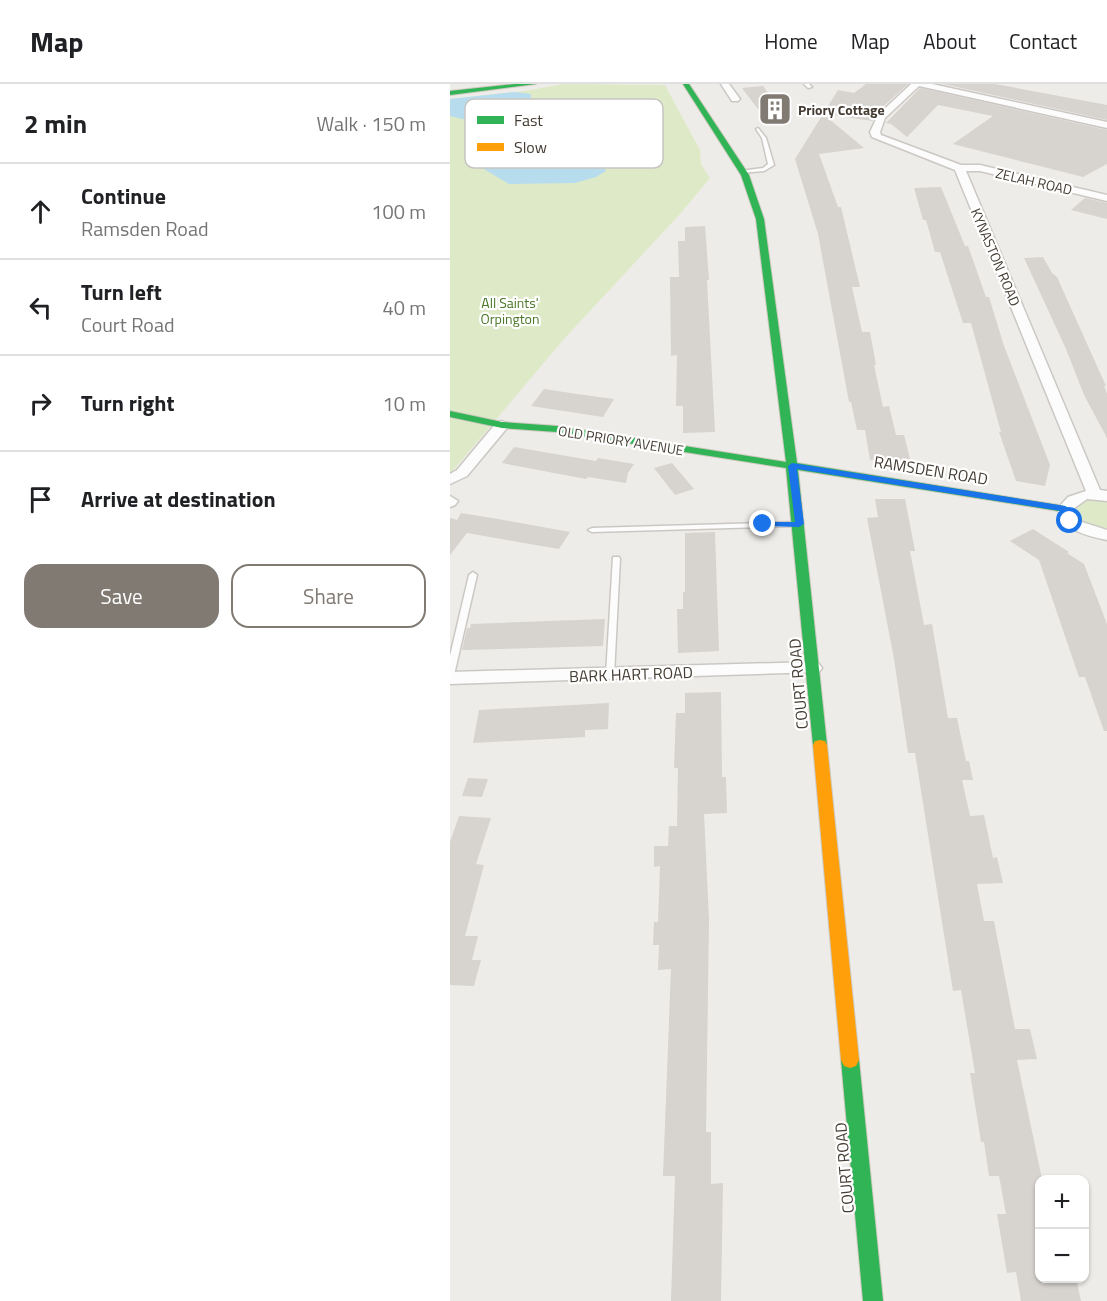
<!DOCTYPE html>
<html lang="en">
<head>
<meta charset="utf-8">
<style>
	:root { --surface:#fff; --page:#f6f6f6; --text:#202124; --muted:#757577; --line:#e0e0e0; --accent:#807a73 }
	body { margin:0; font-family:"Titillium Web",sans-serif; background:var(--page); color:var(--text) }
	.controls { position:absolute; right:18px; bottom:18px; display:grid; overflow:hidden; border-radius:12px; box-shadow:0 2px 4px #0004 }
	.controls button { width:54px; height:54px; display:grid; place-items:center; padding:0; border:0; border-bottom:2px solid var(--line); background:var(--surface); color:var(--text); font:30px sans-serif }
	.stop { position:absolute; width:18px; height:18px; margin:-14px; border:4px solid #1a73e8; border-radius:50%; background:#fff }
	.stop.end { background:#1a73e8; border-color:#fff; box-shadow:0 2px 6px #0008 }
	.list { margin:0; padding:0; list-style:none }
	h2 { display:flex; justify-content:space-between; align-items:center; height:78px; margin:0; padding:0 24px; font-size:26px }
	h2 small { font-size:20px; font-weight:400; color:var(--muted) }
	.list li { display:grid; grid-template-columns:39px 1fr auto; gap:18px; align-items:center; box-sizing:border-box; height:96px; padding:0 24px; border-top:2px solid var(--line) }
	.list b { display:block; font-size:22px; white-space:nowrap }
	.list p { margin:0; font-size:20px; white-space:nowrap; color:var(--muted) }
	.list em { font-size:20px; font-style:normal; color:var(--muted) }
	.actions { display:flex; gap:12px; padding:18px 24px }
	.actions a { flex:1; padding:14px 0; border:2px solid var(--accent); border-radius:18px; text-align:center; font-size:21px; color:var(--accent) }
	.actions .main { background:var(--accent); color:#fff }
	.icon { flex:none; width:33px; height:33px; fill:none; stroke:currentColor; stroke-width:2; stroke-linecap:round; stroke-linejoin:round }
	.map { position:relative; flex:none; width:657px; height:1217px; overflow:hidden }
	header { display:flex; align-items:center; gap:36px; box-sizing:border-box; height:84px; padding:0 30px; background:var(--surface); border-bottom:2px solid var(--line) }
	header strong { font-size:28px }
	nav { display:flex; gap:33px; margin-inline-start:auto; font-size:21px }
	main { display:flex }
	aside { flex:1; background:var(--surface) }
	.map>svg:first-child { display:block }
	.green { fill:#deeac7 }
	.water { fill:#b7dcee }
	.building { fill:#d7d3cf }
	.lines { fill:none; stroke-linecap:round; stroke-linejoin:round }
	.lane-casing { stroke:#cbc8c4; stroke-width:3 }
	.street-casing { stroke:#cbc8c4; stroke-width:3 }
	.fast-casing { stroke:#cec9bf; stroke-width:2 }
	.slow-casing { stroke:#cec9bf; stroke-width:2 }
	.lane { fill:#fcfcfc; fill-rule:evenodd }
	.street { fill:#fcfcfc; fill-rule:evenodd }
	.fast { fill:#30b455; fill-rule:evenodd }
	.slow { fill:#ff9f0a; fill-rule:evenodd }
	.route { fill:#1a73e8 }
	.labels { text-anchor:middle; dominant-baseline:central; stroke-width:4.5; stroke-linejoin:round; paint-order:stroke }
	.far-poi-label { font-size:14px; font-weight:bold; fill:#453d34; stroke:#fff; text-anchor:start }
	.far-street-label { font-size:14px; fill:#453d34; stroke:#fff }
	.far-park-label { font-size:14px; fill:#4a7727; stroke:#fff }
	.street-label { font-size:16px; fill:#453d34; stroke:#fff }
	.key { fill:#fff; stroke:#c7c5c2; stroke-width:1.5 }
	.key-label { font-size:16px; fill:#453d34 }
</style>
</head>
<body>
<header>
<strong>Map</strong>
<nav><a>Home</a><a>Map</a><a>About</a><a>Contact</a></nav>
</header>
<main>
<aside>
<h2>2 min<small>Walk · 150 m</small></h2>
<ul class="list">
<li><svg class="icon" aria-label="ahead" viewBox="0 0 24 24"><path d="M12 20V5M6 11l6-6 6 6"/></svg><div><b>Continue</b><p>Ramsden Road</p></div><em>100 m</em></li>
<li><svg class="icon" aria-label="left" viewBox="0 0 24 24"><path d="M17 20v-9H6M10 6l-5 5 5 5"/></svg><div><b>Turn left</b><p>Court Road</p></div><em>40 m</em></li>
<li><svg class="icon" aria-label="right" viewBox="0 0 24 24"><path d="M7 20v-9h11M14 6l5 5-5 5"/></svg><div><b>Turn right</b></div><em>10 m</em></li>
<li><svg class="icon" aria-label="arrive" viewBox="0 0 24 24"><path d="M6 21V4h12l-3 4 3 4H6"/></svg><div><b>Arrive at destination</b></div></li>
</ul>
<div class="actions"><a class="main">Save</a><a>Share</a></div>
</aside>
<div class="map">
<svg width="657" height="1217" viewBox="0 0 657 1217">
	<rect width="100%" height="100%" fill="#eeece8"/>
	<path class="green" d="M113,0l102,1 35,65 1,14 9,14 -29,35 -117,126 -114,135v-375l75,-8z
		M638,416l19,1v27h-14l-17,-10 -2,-11z"/>
	<path class="water" d="M65,8l16,2v5l-5,6 -20,10 4,4c13,-1 26,-3 39,-2 34,1 67,18 102,21l1,10 -8,3 -66,-5 2,4 17,4 9,17 -10,6 -21,6 -66,1 -37,-22 5,-9 -1,-4 -11,-8v-4l10,-4v-4l9,-5 -34,-8v-17z"/>
	<path class="building" d="M416,0h42l-32,29 -3,8 -50,-7 15,-24 16,3z
		M493,0h52l112,21v15z
		M313,2l6,8 -8,19 -19,-25z
		M470,4l187,42v34l-24,13 -130,-33 40,-28 -55,-11 -31,32 -16,-13 -5,-1z
		M373,30l41,34 -45,6 19,53h3l19,80h-8l10,45h8l6,33h-2l9,42 6,-1 7,29h8l6,24 -40,1 -5,-30h-8l-6,-28h-2l-31,-168 -23,-75z
		M491,103l24,59h3l18,51h3l15,49 46,119 -5,21 -29,-5 -17,-49h2l-30,-109h-8l-23,-71h-5l-9,-32h-3l-9,-32z
		M635,114l22,5v16l-36,-9z
		M255,142l4,54h-2l8,152 -32,1v-27h-7l1,-51 -6,1 -1,-79h9l-1,-36h7v-14z
		M593,173l9,16 5,4 49,109h-2l3,8v44l-23,-43 -18,-46 -42,-91z
		M94,305l33,5 37,5 -11,18 -72,-11z
		M64,363l82,14 2,-3 36,6 -6,9 -2,10 -38,-6 -2,2 -84,-16z
		M222,379l22,26 -19,6 -21,-27z
		M425,415h30l10,52h-5l14,74 8,-1 16,94h9l9,43h3l4,19h-11l8,36 14,-1 9,43 4,-1 6,26 -26,1 7,37h10l21,108h15l7,30 -20,1 25,119h-2v99h36l5,23h-60l-5,-29 -9,1 -10,-59h9l-7,-38h-10l-5,-34h-3l-11,-69h5l-14,-83 -8,1 -38,-238h-7l-14,-94 -27,-141 11,-1z
		M11,429l31,5 78,14 -11,17 -92,-16 -17,22v-37l7,2z
		M583,445l36,23 -2,1 17,11 23,60v107h-3l-19,-54h-6l-40,-117 -29,-19z
		M265,448l4,119 -41,2 -1,-44h6v-17h2v-59z
		M155,535l-2,27 -141,4 5,-22h3l1,-4z
		M271,608l1,85h4l1,36 -23,1 5,106 -3,212h5v52l12,-1 -2,118h-50l4,-125h-12l8,-207 -13,1 1,-25h-6l1,-23h4l2,-56 -6,1v-21h14l1,-20h8l1,-58h-4l2,-55h9v-20z
		M159,619l-1,26 -23,1v7l-112,6 6,-33z
		M18,694l20,1 -6,18 -20,-1z
		M9,732l32,2 -15,46 8,1 -19,71h13l-6,24h9l-7,26 -24,-1v-143z"/>
	<g class="lines">
		<g class="lane-casing">
			<path id="lane" d="M354,0h5l3,3 -4,1z
				M308,44l8,10 8,27 -10,6 -24,2v-2l23,-3 5,-4 -6,-26 -6,-9z
				M347,438h3l1,2 -1,2 -208,6 -4,-2 4,-2z
				M163,473h6l1,2 -6,116 -4,3 -4,-3z
				M23,488l4,3 -23,100 -4,3v-22l19,-81z"/>
		</g>
		<g class="street-casing">
			<path id="street" d="M271,0h8l11,15 -2,2h-6z
				M461,0h21l175,38v6l-188,-42 -34,32 -5,14 1,3 80,30h19l127,30v6l-127,-30h-14l134,319 7,1v10l-20,-2 -14,10 9,13 25,8v10c-23,-5 -39,-8 -50,-31l11,-12 18,-6 -131,-321 -83,-33 -2,-5 8,-17z
				M52,337l7,4 -2,3 -40,48 -17,8v-10l7,-4 40,-48z
				M0,412l8,5 -3,4 -5,2z
				M363,578l6,2 3,4 -3,4 -369,12v-12z"/>
		</g>
		<g class="fast-casing">
			<path id="fast" d="M65,0h21l-86,11v-4z
				M233,0h6l60,91 15,44 33,244 268,43 6,3 -6,3 -267,-42 29,275 -2,4h-10l-2,-4 -27,-277 -229,-36 -55,-4 -52,-11v-6l52,11 55,4 229,36 -30,-243 -15,-44z
				M400,968l6,2 3,6 24,241h-20l-22,-241 3,-6z"/>
		</g>
		<g class="slow-casing">
			<path id="slow" d="M370,656l5,1 2,4 32,315 -3,6 -6,2 -6,-2 -3,-6 -28,-315 2,-4z"/>
		</g>
		<use href="#lane" class="lane"/>
		<use href="#street" class="street"/>
		<use href="#fast" class="fast"/>
		<use href="#slow" class="slow"/>
	</g>
	<path class="route" d="M342,379l273,43 4,3 5,12 -7,2 -6,-12 -264,-42 7,55 -5,3 -39,-1 -1,-2 4,-2h32l-7,-56z"/>
	<defs>
		<g id="building-square" transform="scale(1.725)"><rect x="-9" y="-9" width="18" height="18" rx="4" fill="#807a73" stroke="#fff"/><path d="M-4-6H4V6H1V3H-1V6H-4ZM-2.5-4.3h1.7v1.8h-1.7ZM.8-4.3h1.7v1.8H.8ZM-2.5-1h1.7V.8h-1.7ZM.8-1h1.7V.8H.8Z" fill="#fff"/></g>
	</defs>
	<g fill-rule="evenodd">
		<use href="#building-square" x="325" y="25"/>
	</g>
	<g class="labels">
		<g class="far-poi-label">
			<text x="348" y="25">Priory Cottage</text>
		</g>
		<g class="far-street-label">
			<text transform="translate(584 97) rotate(13)">ZELAH ROAD</text>
			<text transform="translate(546 173) rotate(67)">KYNASTON ROAD</text>
			<text transform="translate(171 356) rotate(9)">OLD PRIORY AVENUE</text>
		</g>
		<g class="far-park-label">
			<text x="60" y="218">All Saints'<tspan x="60" dy="16">Orpington</tspan></text>
		</g>
		<g class="street-label">
			<text transform="translate(481 386) rotate(9)">RAMSDEN ROAD</text>
			<text transform="translate(181 590) rotate(-2)">BARK HART ROAD</text>
			<text transform="translate(348 600) rotate(-95)">COURT ROAD</text>
			<text transform="translate(394 1084) rotate(-95)">COURT ROAD</text>
		</g>
	</g>
	<rect x="15" y="15" width="198" height="69" rx="9" class="key"/>
	<rect x="27" y="32" width="27" height="8" fill="#30b455"/>
	<rect x="27" y="59" width="27" height="8" fill="#ff9f0a"/>
	<g class="key-label">
		<text x="64" y="42">Fast</text>
		<text x="64" y="69">Slow</text>
	</g>
</svg>
<div class="controls">
<button>+</button>
<button>−</button>
</div>
<div class="stop" style="left:620px;top:437px"></div>
<div class="stop end" style="left:313px;top:440px"></div>
</div>
</main>
</body>
</html>
